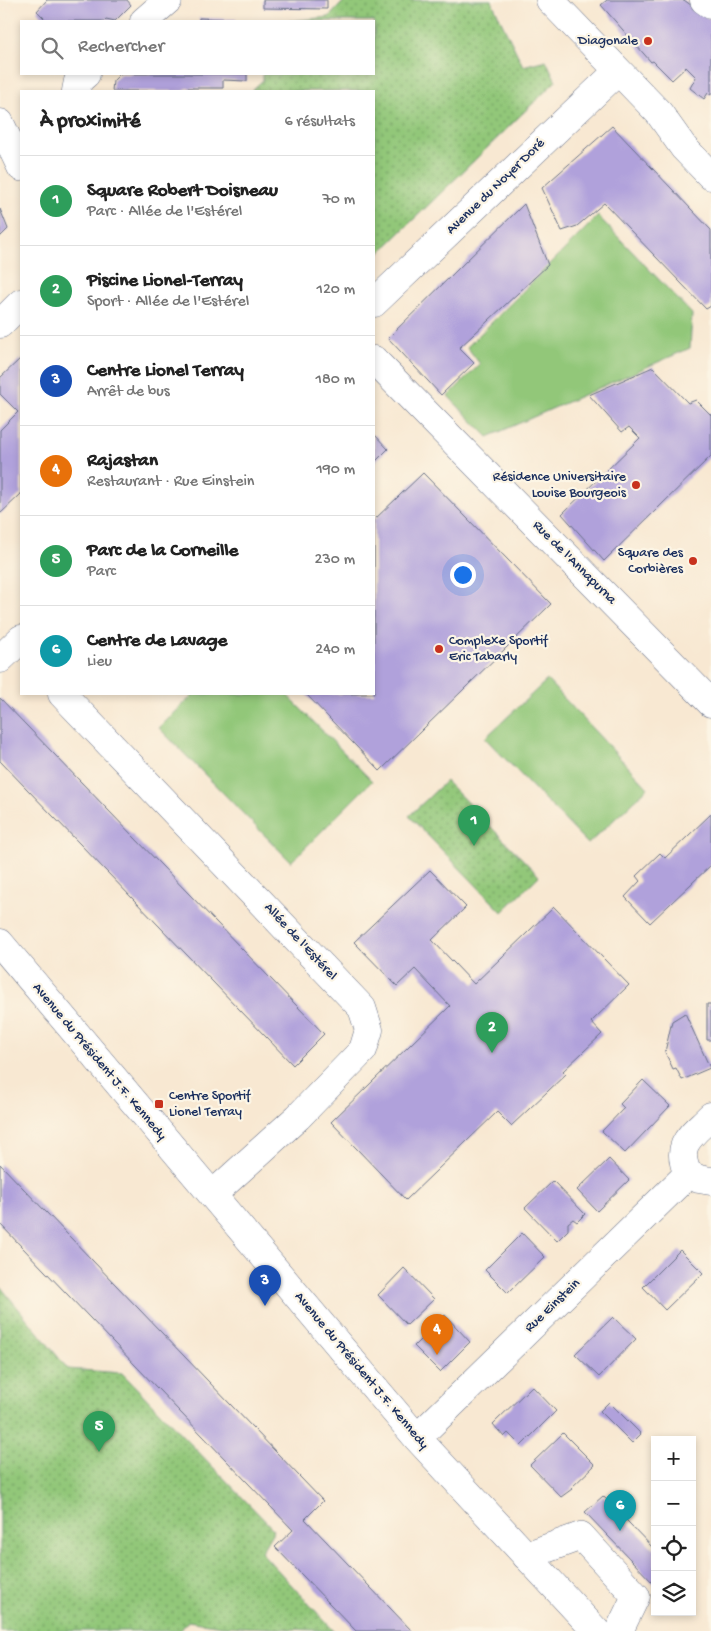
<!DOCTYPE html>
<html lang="fr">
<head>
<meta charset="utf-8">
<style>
	:root { --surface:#fff; --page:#f6f6f6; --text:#222; --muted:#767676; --line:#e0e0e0; --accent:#c8321e }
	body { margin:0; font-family:"Gochi Hand",sans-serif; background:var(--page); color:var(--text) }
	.controls { position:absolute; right:15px; bottom:15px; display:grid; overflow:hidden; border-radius:0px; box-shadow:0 2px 8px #0003 }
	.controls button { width:45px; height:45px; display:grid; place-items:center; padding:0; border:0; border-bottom:1px solid var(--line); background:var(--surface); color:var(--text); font:25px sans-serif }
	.you { position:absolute; left:462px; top:574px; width:18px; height:18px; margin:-12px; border:4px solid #fff; border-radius:50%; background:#1a73e8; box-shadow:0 0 0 8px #1a73e833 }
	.badge { display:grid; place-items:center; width:32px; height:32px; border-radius:50%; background:var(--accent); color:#fff; font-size:16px; font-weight:700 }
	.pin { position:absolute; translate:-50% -41px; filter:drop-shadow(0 1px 2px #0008) }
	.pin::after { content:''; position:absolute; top:26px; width:18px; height:15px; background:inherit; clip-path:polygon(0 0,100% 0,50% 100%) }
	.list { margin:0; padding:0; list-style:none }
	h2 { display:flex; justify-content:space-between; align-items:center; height:65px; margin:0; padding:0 20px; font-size:21px }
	h2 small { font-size:16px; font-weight:400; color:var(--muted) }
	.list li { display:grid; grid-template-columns:32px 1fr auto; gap:15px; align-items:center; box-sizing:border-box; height:90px; padding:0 20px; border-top:1px solid var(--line) }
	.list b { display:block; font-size:19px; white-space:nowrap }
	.list p { margin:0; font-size:16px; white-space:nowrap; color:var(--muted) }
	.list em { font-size:16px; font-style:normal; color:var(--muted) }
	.icon { flex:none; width:28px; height:28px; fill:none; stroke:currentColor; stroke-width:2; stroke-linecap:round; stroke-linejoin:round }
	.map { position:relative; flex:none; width:711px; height:1631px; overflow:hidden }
	.search { position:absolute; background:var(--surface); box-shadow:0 2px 8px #0003; left:20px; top:20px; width:355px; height:55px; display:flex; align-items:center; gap:12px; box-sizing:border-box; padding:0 18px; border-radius:0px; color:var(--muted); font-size:19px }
	.panel { position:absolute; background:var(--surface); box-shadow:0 2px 8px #0003; left:20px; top:90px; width:355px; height:605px; border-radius:0px }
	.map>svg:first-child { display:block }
	.grass { fill:#92c779; stroke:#567b6c }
	.park { fill:url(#park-dots); stroke:#567b6c }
	.building { fill:#b0a1db }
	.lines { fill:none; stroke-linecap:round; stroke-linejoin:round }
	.minor-casing { stroke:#687087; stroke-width:29 }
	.minor { stroke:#fff; stroke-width:28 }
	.poi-dot { fill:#c8321e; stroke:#fcf5e5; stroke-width:2 }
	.labels { text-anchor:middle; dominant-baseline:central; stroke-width:4.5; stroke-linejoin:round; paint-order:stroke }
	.poi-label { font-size:14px; fill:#1b2f5e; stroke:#fcf5e5; text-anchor:end }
	.street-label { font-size:14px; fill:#1b2f5e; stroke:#fcf5e5 }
</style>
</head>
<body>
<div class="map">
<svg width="711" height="1631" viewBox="0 0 711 1631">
	<defs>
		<pattern id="park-dots" width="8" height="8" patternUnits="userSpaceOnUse" patternTransform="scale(1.25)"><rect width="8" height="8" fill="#92c779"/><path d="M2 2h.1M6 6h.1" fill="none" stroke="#76a266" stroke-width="1.8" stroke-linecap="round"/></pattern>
	</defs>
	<rect width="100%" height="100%" fill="#fcf5e5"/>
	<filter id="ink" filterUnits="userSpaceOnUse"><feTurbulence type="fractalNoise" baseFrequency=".02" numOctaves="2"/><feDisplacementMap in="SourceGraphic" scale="10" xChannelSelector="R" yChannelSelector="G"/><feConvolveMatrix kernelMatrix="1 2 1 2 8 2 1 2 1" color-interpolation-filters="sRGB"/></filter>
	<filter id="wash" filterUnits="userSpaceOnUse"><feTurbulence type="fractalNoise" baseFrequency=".0096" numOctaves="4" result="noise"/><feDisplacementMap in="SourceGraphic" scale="20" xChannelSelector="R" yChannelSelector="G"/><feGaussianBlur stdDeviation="1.12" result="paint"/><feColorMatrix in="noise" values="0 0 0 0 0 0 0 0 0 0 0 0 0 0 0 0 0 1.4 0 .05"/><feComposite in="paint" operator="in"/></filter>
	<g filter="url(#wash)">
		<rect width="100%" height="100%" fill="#f8e8d2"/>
		<path class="grass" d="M598,216l94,98 -2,34 -202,89 -40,-41 32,-32 -13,-17z
			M547,680l101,108 -60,56 -103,-106z
			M194,694h92l86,87 -81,81 -132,-134z"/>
		<path class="park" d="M345,0h146l32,66 23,-6 10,21 -182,177v-167h-123l12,-11v-6h111v-53h-85l40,-4z
			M446,781l93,95 -37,36 -93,-96z
			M0,1286l68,83 54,4 152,157 -13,22 73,79 -113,-5 -33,-5 -8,10h-180z"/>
		<g id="blocks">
			<path class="building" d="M47,0h80l4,5 -16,16 -9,-2 -2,2h-57l-10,-10z
				M263,0h64v9l-64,-1z
				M607,0h77l27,20v75l-3,-2 -4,6 -14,-11 6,-11 -10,-10 -14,13 -19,-19 -2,1 -50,-57z
				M199,18l27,1h10v2h-37z
				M120,74h127v7l-24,-1v8h-36l-4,3h-71l1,-10z
				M612,126l99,104v76l-5,3 -102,-106 -27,23 -15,5 -20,-43z
				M524,204l24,61 -89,83 15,15 -33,32 -53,-57z
				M0,209l8,20 -8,8z
				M21,358v136l-21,20v-84l18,-18 -18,-18v-16z
				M653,367l35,36 8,-3 15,15v41l-107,105 -42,-47 78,-76 -11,-11 -7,5 -33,-37z
				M374,434l14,15 -14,14z
				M423,473l128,131 -171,167 -74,-77h68v-174z
				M0,698l324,336 -31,31 -293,-304z
				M711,814v51l-61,58 -25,-26 15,-16 -4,-5 24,-23 5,5z
				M430,870l36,37 -34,33 42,44 80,-77 75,78 -38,37 11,12 -39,37 3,3 -55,52 -14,-14 -91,88 -75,-78 119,-116 -35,-37 -18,17 -43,-44z
				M707,1004h4v36h-4z
				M685,1013l25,55 -28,12 -6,-12 -3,1 -8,-17 7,-31z
				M643,1080l27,26 -45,47 -23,-22 22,-23 -4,-4z
				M609,1159l20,21 -32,31 -20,-21z
				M0,1164l323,337 -18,18 107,112h-56l-81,-84 18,-17 -293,-306z
				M553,1181l32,33 -8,8 -4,-3 -5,4v7l-11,11 -32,-33z
				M522,1233l23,24 -37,36 -23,-23z
				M680,1250l23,23 -38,37 -22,-23z
				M404,1268l30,31 -27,26 -29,-30z
				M445,1315l25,27 -30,30 -26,-26z
				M613,1317l23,22 -37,38 -24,-23z
				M532,1386l24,25 -35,35 -13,-13 -4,4 -11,-13z
				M609,1402l32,32 -9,9 -32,-32z
				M563,1433l32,32 -24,23 1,1 -11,8 -31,-32z
				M603,1496l52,54v35l-70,-73z"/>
		</g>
	</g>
	<g filter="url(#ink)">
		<use href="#blocks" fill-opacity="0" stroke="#687087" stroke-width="1"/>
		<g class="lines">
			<g class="minor-casing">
				<path id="minor" d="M550,0l109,113 25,35 27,28
					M704,0l7,5
					M144,21l24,-21
					M76,91l2,-10 8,-7
					M0,123l21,44
					M374,303l244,-232
					M0,324l21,-21
					M374,360l337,343
					M0,659l21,-20
					M62,694l300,314 7,22 -6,20 -65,67 -86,78
					M0,943l417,495 179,193
					M711,1116c-20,20 -37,28 -23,58l11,5 12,2
					M417,1438l271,-264
					M526,1556l55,-20 55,60 -17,35"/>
			</g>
			<use href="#minor" class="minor"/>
		</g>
	</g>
	<g class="poi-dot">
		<circle cx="648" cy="41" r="5"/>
		<circle cx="636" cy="485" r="5"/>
		<circle cx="693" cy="561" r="5"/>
		<circle cx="439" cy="649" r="5"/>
		<rect x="154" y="1099" width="10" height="10" rx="2.5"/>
	</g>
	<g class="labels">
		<g class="poi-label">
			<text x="638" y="41">Diagonale</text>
			<text x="626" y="477">Résidence Universitaire<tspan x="626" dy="16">Louise Bourgeois</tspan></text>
			<text x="683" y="553">Square des<tspan x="683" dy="16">Corbières</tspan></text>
			<text x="449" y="641" text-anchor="start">Complexe Sportif<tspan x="449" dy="16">Eric Tabarly</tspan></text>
			<text x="169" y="1096" text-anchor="start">Centre Sportif<tspan x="169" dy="16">Lionel Terray</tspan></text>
		</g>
		<g class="street-label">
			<text transform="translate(496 187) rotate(-44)">Avenue du Noyer Doré</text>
			<text transform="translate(574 563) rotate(45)">Rue de l'Annapurna</text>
			<text transform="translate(300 942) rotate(47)">Allée de l'Estérel</text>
			<text transform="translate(99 1062) rotate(50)">Avenue du Président J.F. Kennedy</text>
			<text transform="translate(553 1306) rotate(-44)">Rue Einstein</text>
			<text transform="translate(361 1371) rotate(50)">Avenue du Président J.F. Kennedy</text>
		</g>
	</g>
</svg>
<div class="controls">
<button>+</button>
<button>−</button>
<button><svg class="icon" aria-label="locate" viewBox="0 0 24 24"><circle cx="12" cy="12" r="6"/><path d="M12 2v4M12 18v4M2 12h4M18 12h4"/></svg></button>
<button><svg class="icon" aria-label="layers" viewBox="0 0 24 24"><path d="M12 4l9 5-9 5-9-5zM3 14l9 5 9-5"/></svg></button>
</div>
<div class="you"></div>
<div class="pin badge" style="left:474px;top:846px;background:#2e9e5b">1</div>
<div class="pin badge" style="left:492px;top:1053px;background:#2e9e5b">2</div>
<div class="pin badge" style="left:265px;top:1306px;background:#1a4fb4">3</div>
<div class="pin badge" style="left:437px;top:1355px;background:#e8710a">4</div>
<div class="pin badge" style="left:99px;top:1452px;background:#2e9e5b">5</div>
<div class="pin badge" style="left:620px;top:1531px;background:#0f9aa8">6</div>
<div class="search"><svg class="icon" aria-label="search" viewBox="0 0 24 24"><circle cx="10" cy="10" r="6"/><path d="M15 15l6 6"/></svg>Rechercher</div>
<section class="panel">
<h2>À proximité<small>6 résultats</small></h2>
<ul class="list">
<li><span class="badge" style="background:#2e9e5b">1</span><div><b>Square Robert Doisneau</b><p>Parc · Allée de l'Estérel</p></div><em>70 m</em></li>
<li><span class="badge" style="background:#2e9e5b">2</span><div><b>Piscine Lionel-Terray</b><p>Sport · Allée de l'Estérel</p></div><em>120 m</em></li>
<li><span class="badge" style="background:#1a4fb4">3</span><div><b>Centre Lionel Terray</b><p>Arrêt de bus</p></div><em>180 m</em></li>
<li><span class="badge" style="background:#e8710a">4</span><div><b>Rajastan</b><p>Restaurant · Rue Einstein</p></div><em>190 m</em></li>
<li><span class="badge" style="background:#2e9e5b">5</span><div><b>Parc de la Corneille</b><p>Parc</p></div><em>230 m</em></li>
<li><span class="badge" style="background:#0f9aa8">6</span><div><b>Centre de Lavage</b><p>Lieu</p></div><em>240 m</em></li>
</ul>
</section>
</div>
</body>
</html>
